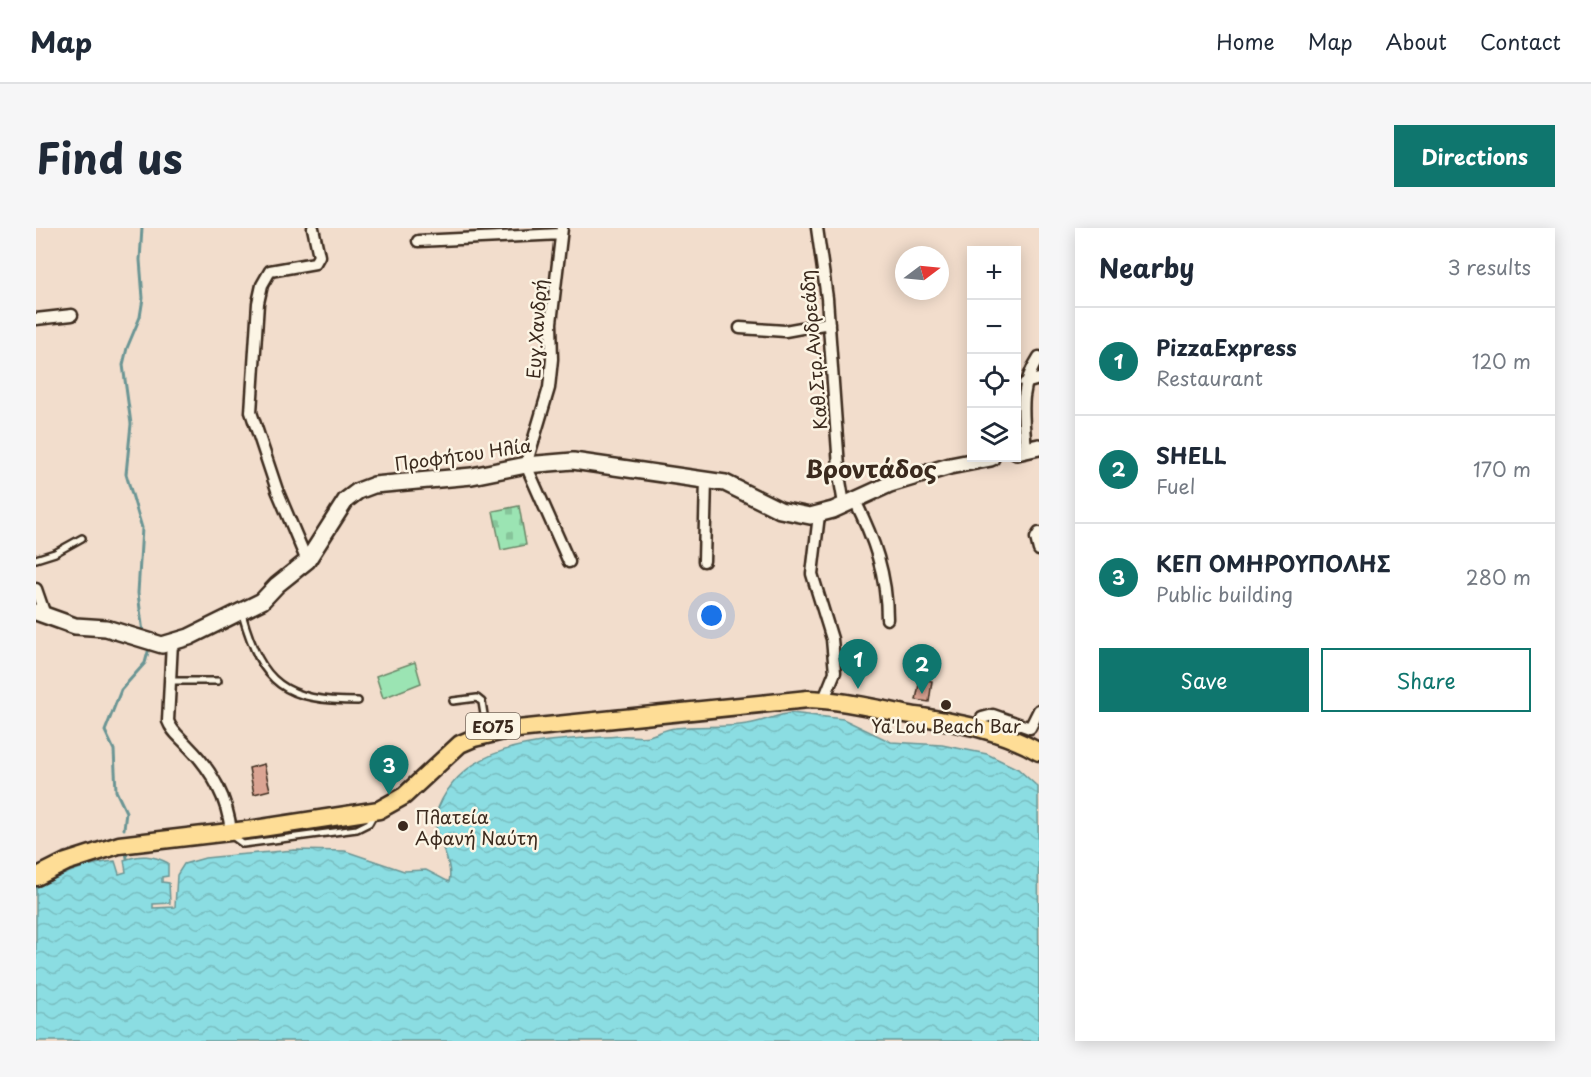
<!DOCTYPE html>
<html lang="en">
<head>
<meta charset="utf-8">
<style>
	:root { --surface:#fff; --page:#f6f6f7; --text:#1f2937; --muted:#747a83; --line:#e0e1e3; --accent:#0f766e }
	body { margin:0; font-family:"Playpen Sans",sans-serif; background:var(--page); color:var(--text) }
	.controls { position:absolute; right:18px; top:18px; display:grid; overflow:hidden; border-radius:0px; box-shadow:0 3px 15px #0003 }
	.controls button { width:54px; height:54px; display:grid; place-items:center; padding:0; border:0; border-bottom:2px solid var(--line); background:var(--surface); color:var(--text); font:30px sans-serif }
	.compass { position:absolute; left:859px; top:18px; width:54px; height:54px; border-radius:50%; background:var(--surface); box-shadow:0 3px 15px #0003; rotate:74deg }
	.you { position:absolute; left:676px; top:388px; width:21px; height:21px; margin:-15px; border:4px solid #fff; border-radius:50%; background:#1a73e8; box-shadow:0 0 0 9px #1a73e833 }
	.badge { display:grid; place-items:center; width:39px; height:39px; border-radius:50%; background:var(--accent); color:#fff; font-size:20px; font-weight:700 }
	.pin { position:absolute; translate:-50% -50px; filter:drop-shadow(0 2px 3px #0008) }
	.pin::after { content:''; position:absolute; top:32px; width:21px; height:18px; background:inherit; clip-path:polygon(0 0,100% 0,50% 100%) }
	.list { margin:0; padding:0; list-style:none }
	h2 { display:flex; justify-content:space-between; align-items:center; height:78px; margin:0; padding:0 24px; font-size:26px }
	h2 small { font-size:20px; font-weight:400; color:var(--muted) }
	.list li { display:grid; grid-template-columns:39px 1fr auto; gap:18px; align-items:center; box-sizing:border-box; height:108px; padding:0 24px; border-top:2px solid var(--line) }
	.list b { display:block; font-size:22px; white-space:nowrap }
	.list p { margin:0; font-size:20px; white-space:nowrap; color:var(--muted) }
	.list em { font-size:20px; font-style:normal; color:var(--muted) }
	.actions { display:flex; gap:12px; padding:18px 24px }
	.actions a { flex:1; padding:14px 0; border:2px solid var(--accent); border-radius:0px; text-align:center; font-size:21px; color:var(--accent) }
	.actions .main { background:var(--accent); color:#fff }
	.icon { flex:none; width:33px; height:33px; fill:none; stroke:currentColor; stroke-width:2; stroke-linecap:round; stroke-linejoin:round }
	.map { position:relative; flex:none; width:1003px; height:813px; overflow:hidden; border-radius:0px }
	header { display:flex; align-items:center; gap:36px; box-sizing:border-box; height:84px; padding:0 30px; background:var(--surface); border-bottom:2px solid var(--line) }
	header strong { font-size:28px }
	nav { display:flex; gap:33px; margin-inline-start:auto; font-size:21px }
	.intro { display:flex; align-items:center; justify-content:space-between; box-sizing:border-box; height:144px; padding:0 36px }
	h1 { margin:0; font-size:42px }
	.button { padding:15px 27px; border-radius:0px; background:var(--accent); color:#fff; font-size:21px; font-weight:700 }
	main { display:flex; gap:36px; padding:0 36px }
	aside { flex:1; background:var(--surface); border-radius:0px; box-shadow:0 3px 15px #0003 }
	.map>svg:first-child { display:block }
	.cemetery { fill:url(#cemetery-stones); stroke:#6b8768; stroke-width:1.5 }
	.park { fill:#9be4b3; stroke:#6b8768; stroke-width:1.5 }
	.water { fill:url(#water-waves); stroke:#6b9594; stroke-width:1.5 }
	.lines { fill:none; stroke-linecap:round; stroke-linejoin:round }
	.stream { stroke:#6b9594; stroke-width:3 }
	.building { fill:#dba493; stroke:#3b2a1e; stroke-width:1.5 }
	.lane-casing { stroke:#3b2a1e; stroke-width:10 }
	.street-casing { stroke:#3b2a1e; stroke-width:15 }
	.secondary-casing { stroke:#3b2a1e; stroke-width:20 }
	.primary-casing { stroke:#3b2a1e; stroke-width:21 }
	.lane { stroke:#fcf5e5; stroke-width:5 }
	.street { stroke:#fcf5e5; stroke-width:10 }
	.secondary { stroke:#fcf5e5; stroke-width:15 }
	.primary { stroke:#fedd96; stroke-width:16 }
	.poi-dot { fill:#3b2a1e; stroke:#fcf5e5; stroke-width:2 }
	.labels { text-anchor:middle; dominant-baseline:central; stroke-width:5; stroke-linejoin:round; paint-order:stroke }
	.shield { fill:#fcf5e5; stroke:#75675a; stroke-width:1.5 }
	.shield-label { font-size:16px; font-weight:bold; fill:#3b2a1e }
	.street-label { font-size:18px; fill:#3b2a1e; stroke:#fcf5e5 }
	.poi-label { font-size:18px; fill:#3b2a1e; stroke:#fcf5e5 }
	.district-label { font-size:24px; font-weight:bold; fill:#3b2a1e; stroke:#fcf5e5 }
</style>
</head>
<body>
<header>
<strong>Map</strong>
<nav><a>Home</a><a>Map</a><a>About</a><a>Contact</a></nav>
</header>
<div class="intro"><h1>Find us</h1><a class="button">Directions</a></div>
<main>
<div class="map">
<svg width="1003" height="813" viewBox="0 0 1003 813">
	<defs>
		<pattern id="cemetery-stones" width="16" height="16" patternUnits="userSpaceOnUse" patternTransform="scale(1.5)"><rect width="16" height="16" fill="#9be4b3"/><path d="M2 7V4a2 2 0 0 1 4 0v3zM10 15v-3a2 2 0 0 1 4 0v3z" fill="#86c49a"/></pattern>
		<pattern id="water-waves" width="16" height="10" patternUnits="userSpaceOnUse" patternTransform="scale(1.5)"><rect width="16" height="10" fill="#8bdde2"/><path d="M0 5q4-4 8 0t8 0" fill="none" stroke="#79bec1"/></pattern>
	</defs>
	<rect width="100%" height="100%" fill="#f2ddcc"/>
	<filter id="ink" filterUnits="userSpaceOnUse"><feTurbulence type="fractalNoise" baseFrequency=".0167" numOctaves="2"/><feDisplacementMap in="SourceGraphic" scale="12" xChannelSelector="R" yChannelSelector="G"/><feConvolveMatrix kernelMatrix="1 2 1 2 8 2 1 2 1" color-interpolation-filters="sRGB"/></filter>
	<g filter="url(#ink)">
		<path class="cemetery" d="M483,278l7,39 -25,5 -8,-39z"/>
		<path class="park" d="M379,434l6,21 -38,15 -7,-22z"/>
		<path class="water" d="M755,485l52,6 48,23 51,3 45,9 31,15 20,18 1,254h-1003v-154c26,-12 50,-24 79,-26l4,13 7,-2 -2,-12c16,-6 29,-5 44,3v13l-6,1v5l7,1 1,20 -17,1v4l22,-1 2,-32 7,-11 21,-6 30,-3 60,-5 50,1 59,20 22,-1 23,12c6,-24 -22,-51 -11,-74 30,-72 117,-67 183,-72 9,-1 19,2 28,0 8,-2 16,-7 26,-8 24,-3 48,0 72,-4 16,-2 29,-9 44,-11z"/>
		<g class="lines">
			<path class="stream" d="M106,0l-2,32 3,38 -3,19 -13,31 -4,17 8,59 -5,50 16,54 -4,65 5,40
				M88,601l2,-17 -10,-21 -2,-41 -9,-19 16,-41 24,-27 3,-11
				M90,624l1,6"/>
		</g>
		<path class="building" d="M884,451l12,2 -3,21 -13,-2z
			M228,536l6,26 -16,4 -5,-26z"/>
		<g class="lines">
			<g class="lane-casing">
				<path id="lane" d="M0,331l19,-6 27,-15
					M206,386c20,71 43,87 116,87
					M135,453h47
					M417,473l24,-3 5,4 4,25
					M196,608l11,8 114,-15 12,-6 5,-9"/>
			</g>
			<g class="street-casing">
				<path id="street" d="M526,0l-11,95 1,36 -3,29 -23,77 43,97
					M781,0l10,70 13,183 4,23
					M382,13l143,-7
					M0,91l36,-4
					M704,100l45,3 44,-8
					M989,155l14,-4
					M990,221c-3,-36 -8,-60 13,-92
					M818,271c20,39 33,76 33,120
					M783,287l-7,59 20,65 3,33 -11,27
					M1003,305l-3,5 3,12
					M271,333l-30,-71 -26,-78 7,-109 4,-18 8,-14 45,-8 4,-7 -6,-28
					M668,333l2,-82
					M0,361l9,26
					M136,414l-4,79c4,11 12,16 20,25 23,23 40,53 43,86
					M942,500l4,-10 11,-3 37,13 9,-18"/>
			</g>
			<g class="secondary-casing">
				<path id="secondary" d="M981,224l22,-5
					M0,384l39,14 31,2 56,17 27,-8 73,-36 15,-16 30,-24 39,-61 12,-9 16,-6 98,-9 54,-11 47,-4 152,22 55,27 30,6 23,-6 57,-26 60,-18 41,-8"/>
			</g>
			<g class="primary-casing">
				<path id="primary" d="M0,649l30,-15 53,-17 136,-16 124,-19 25,-14 56,-52 14,-6 34,-8 300,-31c33,1 65,9 97,15 46,8 93,14 134,38"/>
			</g>
			<use href="#lane" class="lane"/>
			<use href="#street" class="street"/>
			<use href="#secondary" class="secondary"/>
			<use href="#primary" class="primary"/>
		</g>
	</g>
	<g class="poi-dot">
		<circle cx="910" cy="477" r="6"/>
		<circle cx="367" cy="598" r="6"/>
	</g>
	<g class="labels">
		<rect class="shield" x="430" y="485" width="54" height="26" rx="4.5"/>
		<g class="shield-label">
			<text x="457" y="498">ΕΟ75</text>
		</g>
		<g class="street-label">
			<text transform="translate(500 101) rotate(-86)">Ευγ.Χανδρή</text>
			<text transform="translate(777 122) rotate(-95)">Καθ.Στρ.Ανδρεάδη</text>
			<text transform="translate(427 226) rotate(-8)">Προφήτου Ηλία</text>
		</g>
		<g class="poi-label">
			<text x="910" y="497">Ya'Lou Beach Bar</text>
			<text x="379" y="588" text-anchor="start">Πλατεία<tspan x="379" dy="21">Αφανή Ναύτη</tspan></text>
		</g>
		<g class="district-label">
			<text x="835" y="240">Βροντάδος</text>
		</g>
	</g>
</svg>
<div class="controls">
<button>+</button>
<button>−</button>
<button><svg class="icon" aria-label="locate" viewBox="0 0 24 24"><circle cx="12" cy="12" r="6"/><path d="M12 2v4M12 18v4M2 12h4M18 12h4"/></svg></button>
<button><svg class="icon" aria-label="layers" viewBox="0 0 24 24"><path d="M12 4l9 5-9 5-9-5zM3 14l9 5 9-5"/></svg></button>
</div>
<svg class="compass" viewBox="-18 -18 36 36"><path d="M0-13l5 13h-10z" fill="#e53935"/><path d="M0 13l5-13h-10z" fill="#747a83"/></svg>
<div class="you"></div>
<div class="pin badge" style="left:822px;top:461px">1</div>
<div class="pin badge" style="left:886px;top:466px">2</div>
<div class="pin badge" style="left:353px;top:567px">3</div>
</div>
<aside>
<h2>Nearby<small>3 results</small></h2>
<ul class="list">
<li><span class="badge">1</span><div><b>PizzaExpress</b><p>Restaurant</p></div><em>120 m</em></li>
<li><span class="badge">2</span><div><b>SHELL</b><p>Fuel</p></div><em>170 m</em></li>
<li><span class="badge">3</span><div><b>ΚΕΠ ΟΜΗΡΟΥΠΟΛΗΣ</b><p>Public building</p></div><em>280 m</em></li>
</ul>
<div class="actions"><a class="main">Save</a><a>Share</a></div>
</aside>
</main>
</body>
</html>
